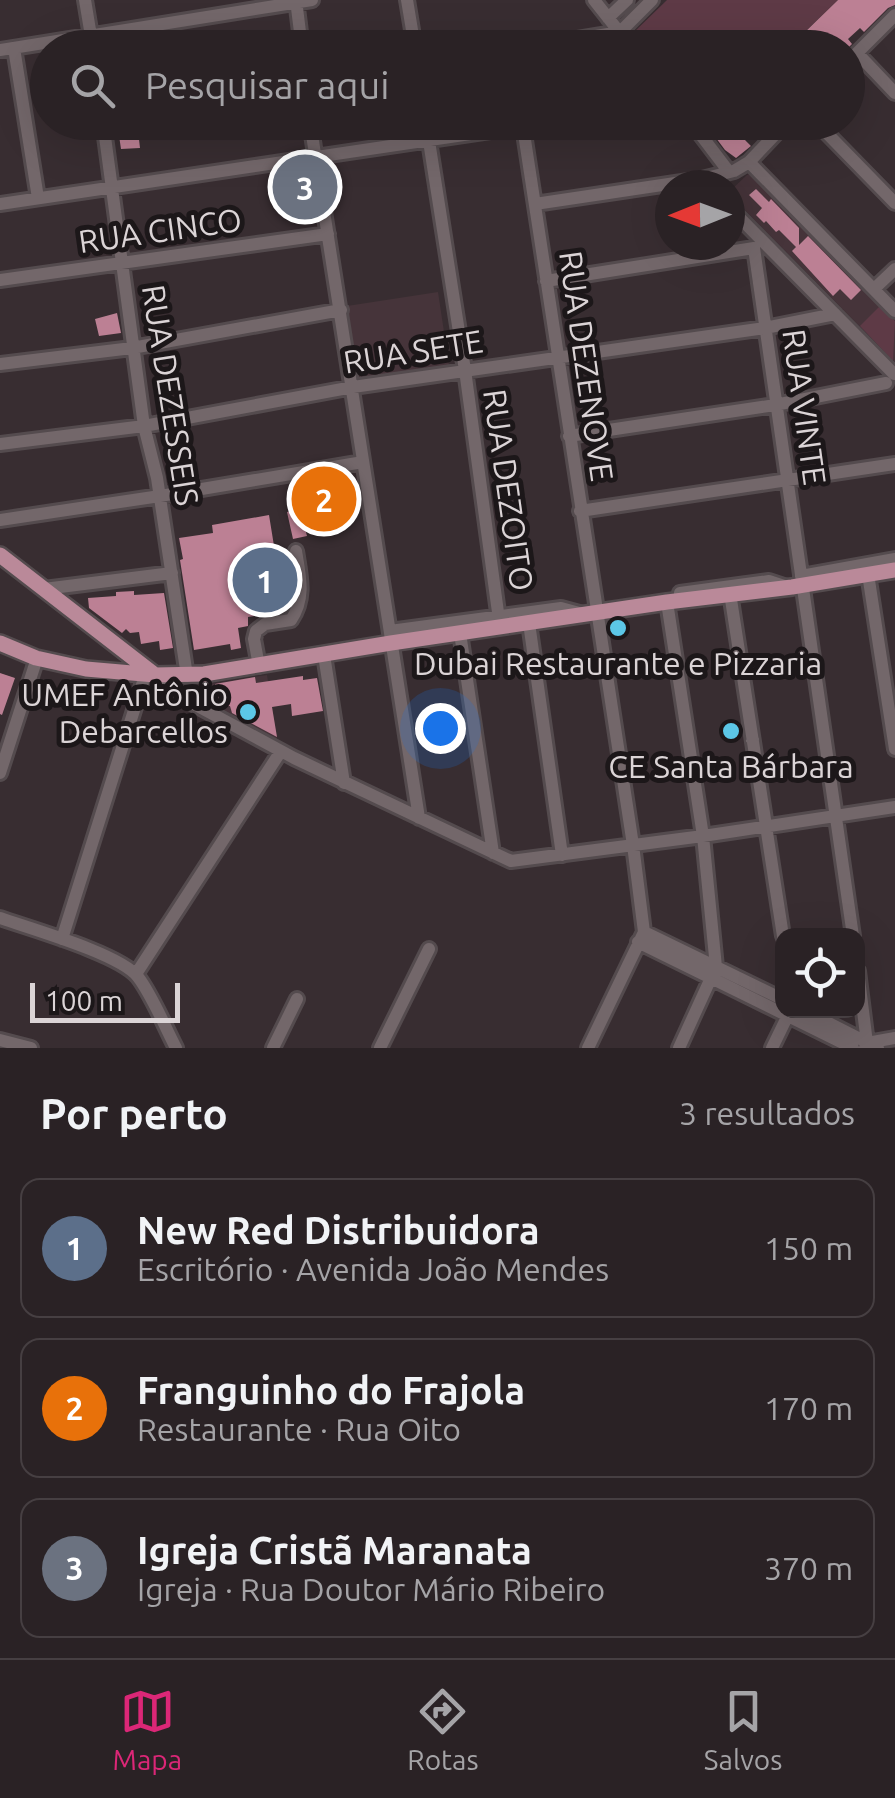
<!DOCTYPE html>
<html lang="pt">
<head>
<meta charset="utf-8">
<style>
	:root { --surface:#2a2225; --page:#322a2d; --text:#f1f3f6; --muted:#a5a4a7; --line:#463f42; --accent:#db2777 }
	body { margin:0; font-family:Ubuntu,sans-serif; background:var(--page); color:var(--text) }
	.controls { position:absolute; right:30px; bottom:30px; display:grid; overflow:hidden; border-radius:20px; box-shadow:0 10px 40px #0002 }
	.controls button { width:90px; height:90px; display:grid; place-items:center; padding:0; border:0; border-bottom:2px solid var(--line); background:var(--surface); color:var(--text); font:50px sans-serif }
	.compass { position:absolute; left:655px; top:170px; width:90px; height:90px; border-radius:50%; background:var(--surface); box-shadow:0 10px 40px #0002; rotate:269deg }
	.scale { position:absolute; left:30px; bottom:25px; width:150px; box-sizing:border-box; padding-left:10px; border:5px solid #dbd4d6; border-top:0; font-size:28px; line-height:35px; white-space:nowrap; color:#dbd4d6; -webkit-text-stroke:8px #1c1719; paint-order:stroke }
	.you { position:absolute; left:440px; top:728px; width:35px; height:35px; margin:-25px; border:8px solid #fff; border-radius:50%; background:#1a73e8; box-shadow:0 0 0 15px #1a73e833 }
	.badge { display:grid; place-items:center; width:65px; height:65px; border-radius:50%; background:var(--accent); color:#fff; font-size:32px; font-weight:700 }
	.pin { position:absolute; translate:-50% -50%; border:5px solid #fff; box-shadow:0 2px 10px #0006 }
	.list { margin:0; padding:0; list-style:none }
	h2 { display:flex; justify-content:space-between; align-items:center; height:130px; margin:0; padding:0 40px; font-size:42px }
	h2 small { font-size:32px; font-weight:400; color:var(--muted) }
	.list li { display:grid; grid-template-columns:65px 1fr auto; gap:30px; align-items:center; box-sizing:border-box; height:140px; margin:0 20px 20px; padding:0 20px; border:2px solid var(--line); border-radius:20px }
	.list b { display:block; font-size:38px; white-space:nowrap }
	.list p { margin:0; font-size:32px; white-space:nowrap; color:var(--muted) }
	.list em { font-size:32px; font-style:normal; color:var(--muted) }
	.icon { flex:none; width:55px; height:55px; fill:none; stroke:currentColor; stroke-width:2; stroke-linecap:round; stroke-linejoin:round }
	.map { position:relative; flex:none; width:895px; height:1048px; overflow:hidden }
	.search { position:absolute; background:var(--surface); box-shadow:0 10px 40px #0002; left:30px; right:30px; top:30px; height:110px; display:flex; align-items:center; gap:25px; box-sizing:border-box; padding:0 35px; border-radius:55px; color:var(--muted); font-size:38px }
	.sheet { height:610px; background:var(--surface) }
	nav { display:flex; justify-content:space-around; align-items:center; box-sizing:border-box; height:140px; border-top:2px solid var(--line); background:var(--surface); font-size:28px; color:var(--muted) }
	nav a { display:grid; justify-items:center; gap:5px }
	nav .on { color:var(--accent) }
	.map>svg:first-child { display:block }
	.built { fill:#46343a }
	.green { fill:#5e3a46 }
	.building { fill:#bc8094 }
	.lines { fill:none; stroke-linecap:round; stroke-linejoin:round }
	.minor-casing { stroke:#544b4e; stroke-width:18 }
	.major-casing { stroke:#544b4e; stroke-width:20 }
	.minor { stroke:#73676a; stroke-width:12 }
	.major { stroke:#ba8999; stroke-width:15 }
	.path-bridge { stroke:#71676a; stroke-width:2.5; stroke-dasharray:2.5 8; stroke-linecap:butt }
	.poi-dot { fill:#5cc7e7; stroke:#1c1719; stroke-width:4 }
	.labels { text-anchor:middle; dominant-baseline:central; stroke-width:10; stroke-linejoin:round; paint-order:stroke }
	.street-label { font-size:32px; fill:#dbd4d6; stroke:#1c1719 }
	.poi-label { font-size:32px; fill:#dbd4d6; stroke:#1c1719 }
</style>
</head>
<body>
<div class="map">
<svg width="895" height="1048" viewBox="0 0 895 1048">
	<rect width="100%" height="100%" fill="#382d31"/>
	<path class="built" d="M750,174l145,147v41l-164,-166v-6l16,-15z
		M438,292l11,73 -91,14 -11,-73z
		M267,675l10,65 -92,-49 -1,-3z"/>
	<path class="green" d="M667,0h171l-49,47h-144l-12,-14z
		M880,306l15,15 -2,40 -33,-35z"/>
	<path class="building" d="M838,0h57v5l-7,3 -24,24 -4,-4 -12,11 4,5 -4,4h-48l9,-9 -5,-6z
		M117,122h20l3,26 -19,1z
		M704,122h33l13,13 -5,5 6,6 -15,12 -11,-8z
		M308,173l4,26 -13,1 -3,-26z
		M756,189l13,13 2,-3 28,29v17l9,-9 53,54 -10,10 -11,-11 -7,7 -41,-45 4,-4 -17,-17 -3,2 -10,-11 -2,2 -8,-8 6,-7 -13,-13z
		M117,313l4,20 -22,3 -4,-17z
		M327,482l4,32 -9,2 -5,-33z
		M300,509l7,27 -14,3 -6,-27z
		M269,515l6,37 7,-1 4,23 -7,1 5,36 -36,6v9l-10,2 3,20 -10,2 -1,-6 -36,6 -14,-90 3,-1 -4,-21 34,-5 -1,-8z
		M134,591v4l30,-2 9,55 -13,2 -1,-9 -18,3 -2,-12 -9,1 -4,-4 -4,4 -33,-25 -1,-10 28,-2v-4z
		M0,673l15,5 -13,37 -2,-1z
		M303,676v4l14,-2 6,33 -31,5 -1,-12 -19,3 5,30 -45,-24 -2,-7h-12l-3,-22 40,-7 1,6z"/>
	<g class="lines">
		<g class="minor-casing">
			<path id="minor" d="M85,0l8,48
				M296,0l6,48
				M407,0l8,48
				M594,0l38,48
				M608,18l19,-18
				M620,32l32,-32
				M14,48l24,150
				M523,48l97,-16
				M0,50l312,-50
				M857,53l38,40
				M848,62l47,-47
				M103,122l41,304 13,52 30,198
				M310,122l109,696
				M426,122l39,248 35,257
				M691,122l38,50
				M816,122l79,81
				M523,127l110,718 11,87 -56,116
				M749,162l146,149
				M0,204l551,-82
				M535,204l167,-25 32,-8 15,-9 38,-40
				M730,208l164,166
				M754,248c32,229 67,458 99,688
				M0,280l328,-46
				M546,281l208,-33
				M874,289l21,-20
				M0,364l132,-16 209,-38
				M569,436l206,-31 111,-22
				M0,444l144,-18 209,-39 412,-59 70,-14
				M580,511l315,-47
				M0,520l160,-24 203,-34
				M868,574l27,175
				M801,576l94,-17
				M44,589l128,-16
				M680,593l89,-12 18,6
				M730,593l53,343
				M667,602l36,234 13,131 -37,81
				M529,623l33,232
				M390,631l171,-23 22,6
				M460,633l33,220
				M324,655l20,128
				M259,666l-5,-27 2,-8 9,-7 26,-4c15,-22 9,-44 5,-69
				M155,675l37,28 102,55 217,103 192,-25 192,-29
				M0,773l37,-115
				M0,918c31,11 120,36 138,59 14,18 27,50 38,71
				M644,932l138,67
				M62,939l85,-270
				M638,942l215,106
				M858,971l9,72 -2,5
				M136,974l145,-223
				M805,1011l73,37
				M0,1040l31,8
				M867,1043l28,-5
				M273,1048l24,-49
				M380,1048l49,-99
				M772,1048l18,-37"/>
		</g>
		<g class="major-casing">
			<path id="major" d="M0,555l155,120
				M0,643l36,15 50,11 69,6 49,-1 187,-31 276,-41 125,-15 103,-17"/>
		</g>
		<use href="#minor" class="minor"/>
		<use href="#major" class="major"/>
		<path class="path-bridge" d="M746,741l13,-2"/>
	</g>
	<g class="poi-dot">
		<circle cx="618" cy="628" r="10"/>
		<circle cx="248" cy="712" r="10"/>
		<circle cx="731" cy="731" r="10"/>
	</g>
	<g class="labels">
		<g class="street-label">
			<text transform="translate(160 230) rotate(-8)">RUA CINCO</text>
			<text transform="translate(413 351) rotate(-9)">RUA SETE</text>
			<text transform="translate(587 366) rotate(82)">RUA DEZENOVE</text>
			<text transform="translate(171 395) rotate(81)">RUA DEZESSEIS</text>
			<text transform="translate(805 407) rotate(82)">RUA VINTE</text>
			<text transform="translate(509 490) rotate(82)">RUA DEZOITO</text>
		</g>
		<g class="poi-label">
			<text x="618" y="663">Dubai Restaurante e Pizzaria</text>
			<text x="228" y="694" text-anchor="end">UMEF Antônio<tspan x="228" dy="37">Debarcellos</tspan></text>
			<text x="731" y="766">CE Santa Bárbara</text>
		</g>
	</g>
</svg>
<div class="controls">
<button><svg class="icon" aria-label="locate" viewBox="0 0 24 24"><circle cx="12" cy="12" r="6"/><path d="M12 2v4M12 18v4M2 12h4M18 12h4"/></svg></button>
</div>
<svg class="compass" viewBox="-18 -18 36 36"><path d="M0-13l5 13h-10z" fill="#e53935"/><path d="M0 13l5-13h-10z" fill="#a5a4a7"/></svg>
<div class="scale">100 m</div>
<div class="you"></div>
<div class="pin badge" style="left:265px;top:580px;background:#5c6f8a">1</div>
<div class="pin badge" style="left:324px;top:499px;background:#e8710a">2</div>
<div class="pin badge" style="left:305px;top:187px;background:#6b7280">3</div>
<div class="search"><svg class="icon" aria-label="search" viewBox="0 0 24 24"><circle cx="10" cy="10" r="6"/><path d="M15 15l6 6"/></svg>Pesquisar aqui</div>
</div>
<section class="sheet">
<h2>Por perto<small>3 resultados</small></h2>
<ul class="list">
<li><span class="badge" style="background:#5c6f8a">1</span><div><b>New Red Distribuidora</b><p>Escritório · Avenida João Mendes</p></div><em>150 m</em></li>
<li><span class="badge" style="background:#e8710a">2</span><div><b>Franguinho do Frajola</b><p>Restaurante · Rua Oito</p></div><em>170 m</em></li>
<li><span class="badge" style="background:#6b7280">3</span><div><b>Igreja Cristã Maranata</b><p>Igreja · Rua Doutor Mário Ribeiro</p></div><em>370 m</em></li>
</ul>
</section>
<nav>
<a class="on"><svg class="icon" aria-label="map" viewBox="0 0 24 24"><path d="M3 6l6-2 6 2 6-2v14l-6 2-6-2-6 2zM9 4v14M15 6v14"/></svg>Mapa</a>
<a><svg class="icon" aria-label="directions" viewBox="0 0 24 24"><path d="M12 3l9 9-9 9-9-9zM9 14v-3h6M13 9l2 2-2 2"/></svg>Rotas</a>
<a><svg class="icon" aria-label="saved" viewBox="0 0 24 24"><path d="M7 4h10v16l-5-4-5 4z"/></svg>Salvos</a>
</nav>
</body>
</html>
